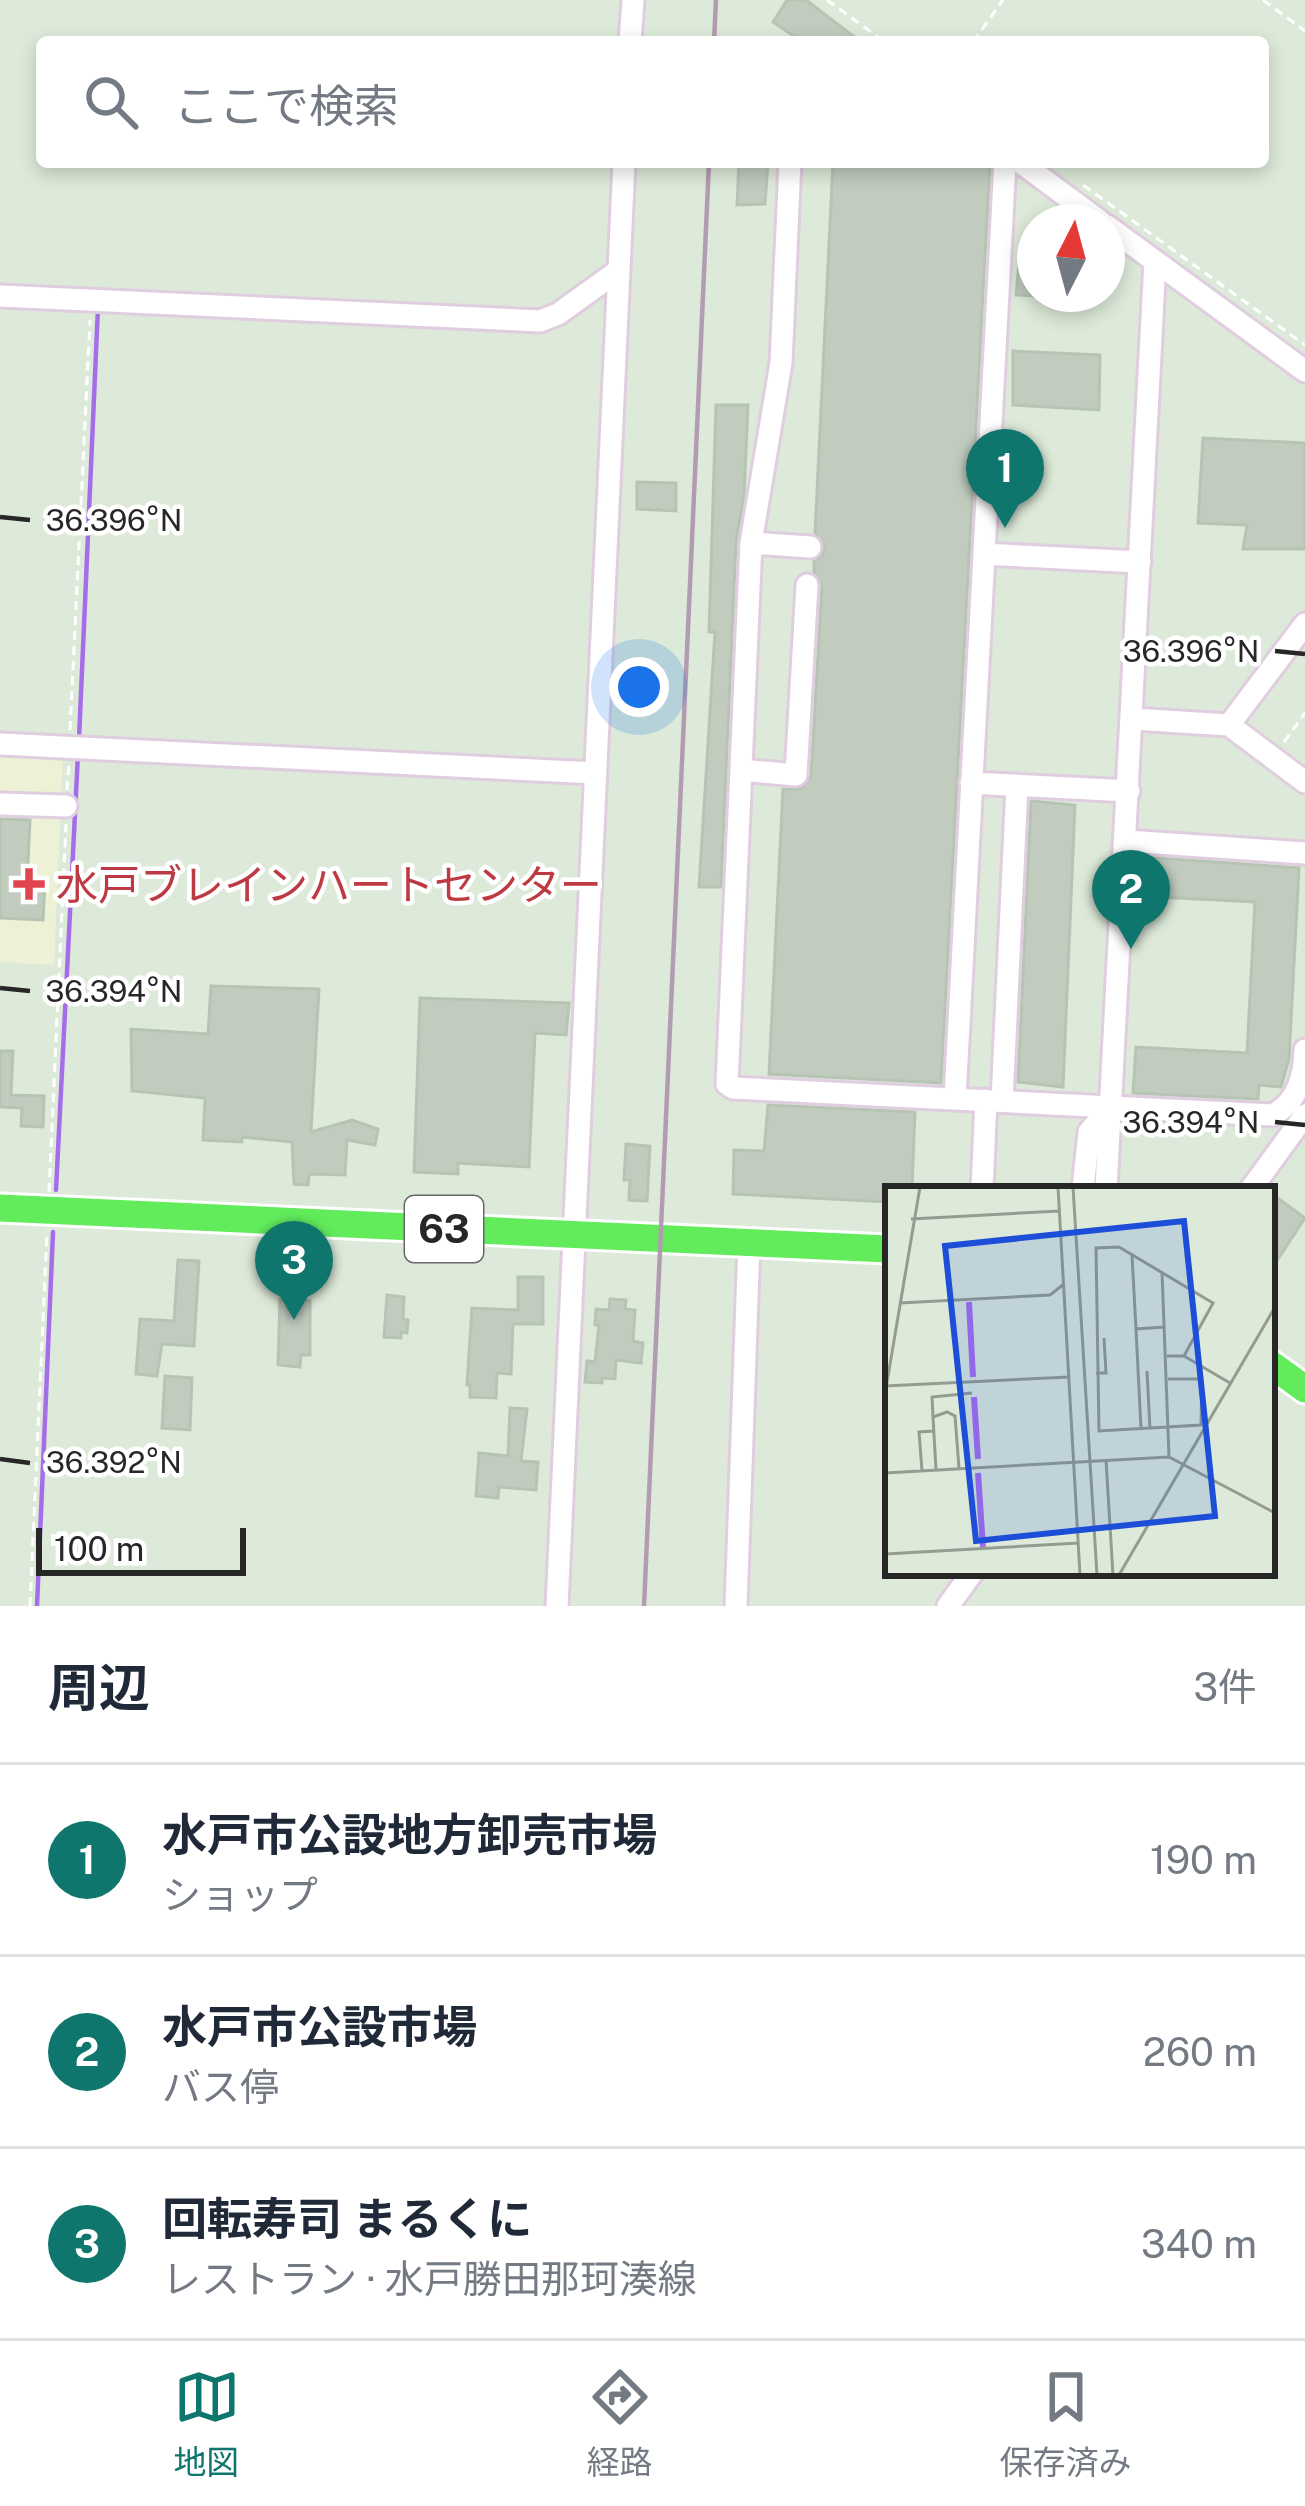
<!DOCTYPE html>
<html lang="ja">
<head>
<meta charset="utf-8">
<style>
	:root { --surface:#fff; --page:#f6f6f7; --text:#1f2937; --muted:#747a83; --line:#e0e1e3; --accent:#0f766e }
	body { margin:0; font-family:"Public Sans","Noto Sans JP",sans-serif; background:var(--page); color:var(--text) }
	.compass { position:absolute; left:1017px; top:204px; width:108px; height:108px; border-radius:50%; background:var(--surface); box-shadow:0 6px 18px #0003; rotate:6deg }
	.scale { position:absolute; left:36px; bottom:30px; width:210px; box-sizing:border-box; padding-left:12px; border:6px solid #272727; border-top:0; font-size:33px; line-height:42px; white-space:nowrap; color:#272727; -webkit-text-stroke:9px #fff; paint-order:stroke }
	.you { position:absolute; left:639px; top:687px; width:42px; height:42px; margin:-30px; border:9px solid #fff; border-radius:50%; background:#1a73e8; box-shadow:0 0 0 18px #1a73e833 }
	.badge { display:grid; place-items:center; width:78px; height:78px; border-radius:50%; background:var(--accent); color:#fff; font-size:39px; font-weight:700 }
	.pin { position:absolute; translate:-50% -99px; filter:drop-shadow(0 3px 6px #0008) }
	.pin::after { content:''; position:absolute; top:63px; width:42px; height:36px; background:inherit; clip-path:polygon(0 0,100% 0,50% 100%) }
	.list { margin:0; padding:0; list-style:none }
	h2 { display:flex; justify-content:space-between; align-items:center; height:156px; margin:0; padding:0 48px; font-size:51px }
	h2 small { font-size:39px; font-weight:400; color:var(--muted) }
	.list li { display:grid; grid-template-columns:78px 1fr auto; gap:36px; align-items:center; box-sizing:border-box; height:192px; padding:0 48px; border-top:3px solid var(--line) }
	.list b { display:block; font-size:45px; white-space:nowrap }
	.list p { margin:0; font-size:39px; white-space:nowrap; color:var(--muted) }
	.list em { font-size:39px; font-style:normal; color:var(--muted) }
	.icon { flex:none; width:66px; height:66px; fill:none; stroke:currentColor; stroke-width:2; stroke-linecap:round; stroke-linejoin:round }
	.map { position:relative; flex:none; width:1305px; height:1606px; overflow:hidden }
	.search { position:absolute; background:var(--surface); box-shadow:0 6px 18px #0003; left:36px; right:36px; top:36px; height:132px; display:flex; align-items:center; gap:30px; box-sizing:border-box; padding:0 42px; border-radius:12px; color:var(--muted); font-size:45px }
	.sheet { height:732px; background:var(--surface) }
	nav { display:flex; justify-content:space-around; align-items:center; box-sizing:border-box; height:168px; border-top:3px solid var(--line); background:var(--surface); font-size:33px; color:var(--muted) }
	nav a { display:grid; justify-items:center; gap:6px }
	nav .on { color:var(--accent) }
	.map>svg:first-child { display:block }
	.medical { fill:#edf1d6 }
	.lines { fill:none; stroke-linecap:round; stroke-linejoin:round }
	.stream { stroke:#a66deb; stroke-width:4.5 }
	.building { fill:#c1ccbf; stroke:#b6c5b3; stroke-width:3 }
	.minor-casing { stroke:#e0cee0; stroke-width:27 }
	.major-casing { stroke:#fff; stroke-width:33 }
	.path { stroke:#fff; stroke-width:3; stroke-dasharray:9 6; stroke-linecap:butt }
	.minor { stroke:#fff; stroke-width:21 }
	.major { stroke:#62ec5b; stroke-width:27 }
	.rail { stroke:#b29cb1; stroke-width:4.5 }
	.ticks { fill:none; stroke:#272727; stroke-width:4.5 }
	.health-dot { fill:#e0444e; stroke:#fff; stroke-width:4.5 }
	.labels { text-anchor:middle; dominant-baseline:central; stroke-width:9; stroke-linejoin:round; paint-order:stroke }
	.shield { fill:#fff; stroke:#686868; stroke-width:3 }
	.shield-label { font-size:39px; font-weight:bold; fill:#272727 }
	.health-label { font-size:42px; fill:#be3a42; stroke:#fff; text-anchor:start }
	.inset-river { fill:none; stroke:#a66deb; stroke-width:6 }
	.inset-road { fill:none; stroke:#949c92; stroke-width:3 }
	.view { fill:#1d4ed8; fill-opacity:0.15; stroke:#1d4ed8; stroke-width:6 }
	.inset-edge { fill:none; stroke:#272727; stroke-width:6 }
	.ticks-label { font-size:30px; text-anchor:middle; fill:#272727; stroke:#fff; stroke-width:9; stroke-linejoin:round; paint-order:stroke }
</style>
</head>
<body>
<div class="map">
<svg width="1305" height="1606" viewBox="0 0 1305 1606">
	<rect width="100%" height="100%" fill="#ddead9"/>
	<path class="medical" d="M0,752l63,3 -9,210 -54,-3z"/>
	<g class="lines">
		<path class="stream" d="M79,739l19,-432
			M56,1190l22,-436
			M37,1606l16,-374"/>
	</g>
	<path class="building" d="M787,0h19l55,42h-58l-30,-20z
		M739,162h29l-3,42 -28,1z
		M833,162h157l-49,921 -172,-9 14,-285h18l10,-13 11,-190 -8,-14v-11l8,-5 3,-9 -10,-14z
		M1021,241l14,1v54l-19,-1z
		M1013,351l87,4 -1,55 -86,-5z
		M716,405h32l-4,90 -8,47 -15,345h-22l16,-255h-6z
		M1203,438l102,5v106h-62l4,-24 -49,-2z
		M637,482l39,1v28l-39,-2z
		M1031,801l44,4 -12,282 -45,-5z
		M0,819l30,1 -3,62 18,1 -2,37 -43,-2z
		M1142,857l157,11 -10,191 -8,28 -22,-2 -1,14 -125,-6 3,-46 111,6 8,-151 -115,-6z
		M211,986l108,3 -8,143 41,-12 26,9 -3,16 -28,-5 -2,35 -36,-1 -1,11 -14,-1 -2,-42 -50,-5v5l-39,-2 2,-42 -73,-7 -1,-62 77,5z
		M420,998l149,5 -3,32 -31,-2 -6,134 -71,-4v11l-44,-2z
		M0,1051h13l-2,44 33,1 -1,31 -22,-1 1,-18 -22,-1z
		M768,1105l147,7 -3,77h-24v13l-155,-8 1,-44 30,1z
		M626,1144l24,2 -3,55 -18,-1 1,-20h-6z
		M1272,1194l33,24 -33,50z
		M178,1260l21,1 -5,85 -32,-2 -5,32 -21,-2 4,-55 34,2z
		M518,1277h25v47h-30l-2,50 -14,-1 -1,25 -26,-1v-12h-3l5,-77 46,2z
		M387,1295l17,2 -1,22 5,1 -1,13 -6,-1v6l-17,-1z
		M280,1299l30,2v54h-9l-1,12 -22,-2z
		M610,1299l16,1 -1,9 10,1 -2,31 10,2 -2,20 -25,-3 -1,19 -13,-1v5l-17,-1 2,-21 8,1 4,-37h-4l1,-16 13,1z
		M165,1376l27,2 -2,52 -28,-2z
		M510,1408l17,1 -6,52 17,1 -2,28 -37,-3 -1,11 -22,-2 3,-43 29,3z"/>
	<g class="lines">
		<g class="minor-casing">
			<path id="minor" d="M630,42l3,-42
				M790,162l-9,201 -30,180 -24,541 6,4 540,27c25,-14 31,-38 32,-65
				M1020,162l81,60
				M1107,226l198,145
				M0,296l540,25 18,-7 61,-44
				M751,543l59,4
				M984,554l21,-392
				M1133,719l96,6 76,-101
				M1229,725l76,57
				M0,744l596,29
				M741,770l55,5 11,-190
				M971,783l158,8
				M0,804l66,2
				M1127,841l178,12
				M955,1098l29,-544 156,8
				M1002,1101l15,-316
				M982,1189l4,-89
				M1083,1189l6,-57 24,-27
				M1106,1189l49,-928
				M1251,1189l54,-74
				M557,1606l67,-1444
				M736,1606l13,-363
				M948,1606l24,-33"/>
		</g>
		<g class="major-casing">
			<path id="major" d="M0,1208l888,41
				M1272,1365l33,24"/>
		</g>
		<path class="path" d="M827,0l58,42
			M1263,0l42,31
			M973,42l30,-42
			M1083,185l222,160
			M70,730l20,-410
			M1284,742l21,-29
			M67,790l2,-26
			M49,1192l17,-368
			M30,1606l17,-375"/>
		<use href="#minor" class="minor"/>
		<use href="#major" class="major"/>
		<path class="rail" d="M714,42l2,-42
			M644,1606l65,-1444"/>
	</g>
	<path class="ticks" d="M0,517l30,3M1275,651l30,3M0,988l30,3M1275,1122l30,3M0,1459l30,4"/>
	<path class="health-dot" d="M23 866h12v12h12v12h-12v12h-12v-12h-12v-12h12z"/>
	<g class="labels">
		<rect class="shield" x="405" y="1196" width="78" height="66" rx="9"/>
		<g class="shield-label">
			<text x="444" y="1229">63</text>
		</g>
		<g class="health-label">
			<text x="56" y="884">水戸ブレインハートセンター</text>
		</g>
	</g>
	<g transform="translate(885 1186)">
		<rect width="390" height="390" fill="#ddead9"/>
		<path class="inset-river" d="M84,116l4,75M89,211l4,62M93,287l5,74"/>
		<path class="inset-road" d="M173,1l22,388M188,1l24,388M26,33l149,-8M247,69l4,74M277,86l7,185M15,117l150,-8 14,-11M282,170h17l29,-53 -94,-56 -23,1 3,183 102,-6 1,-46h-34M299,170l46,27M262,185l3,58M211,187h10l-2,-35M0,200l184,-9M0,208l35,-207M48,231l-1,-20 40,-4M256,243l-5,-100 29,-2M221,274l7,115M51,284l-3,-53 14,-5 8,4 4,52M37,285l-3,-39 14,-1M0,287l284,-16 106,56M0,368l194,-11M234,389l156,-268"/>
		<path class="view" d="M299,35l31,295 -239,25 -31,-295z"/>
		<rect width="390" height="390" class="inset-edge"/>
	</g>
	<g class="ticks-label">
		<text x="114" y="531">36.396°N</text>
		<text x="1191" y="662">36.396°N</text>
		<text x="114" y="1002">36.394°N</text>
		<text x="1191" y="1133">36.394°N</text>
		<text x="114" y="1473">36.392°N</text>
	</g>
</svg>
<svg class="compass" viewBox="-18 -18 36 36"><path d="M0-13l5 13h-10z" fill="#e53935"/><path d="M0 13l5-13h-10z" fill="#747a83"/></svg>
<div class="scale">100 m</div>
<div class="you"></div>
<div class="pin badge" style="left:1005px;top:528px">1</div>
<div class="pin badge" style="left:1131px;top:949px">2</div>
<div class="pin badge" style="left:294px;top:1320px">3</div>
<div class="search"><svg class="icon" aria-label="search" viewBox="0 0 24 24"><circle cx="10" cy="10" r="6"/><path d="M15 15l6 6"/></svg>ここで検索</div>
</div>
<section class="sheet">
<h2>周辺<small>3件</small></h2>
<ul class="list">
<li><span class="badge">1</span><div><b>水戸市公設地方卸売市場</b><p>ショップ</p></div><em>190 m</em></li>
<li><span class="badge">2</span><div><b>水戸市公設市場</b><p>バス停</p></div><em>260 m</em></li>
<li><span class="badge">3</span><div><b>回転寿司 まるくに</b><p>レストラン · 水戸勝田那珂湊線</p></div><em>340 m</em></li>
</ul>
</section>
<nav>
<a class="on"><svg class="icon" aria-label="map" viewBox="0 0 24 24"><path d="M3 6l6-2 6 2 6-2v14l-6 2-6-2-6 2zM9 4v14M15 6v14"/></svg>地図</a>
<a><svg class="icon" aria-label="directions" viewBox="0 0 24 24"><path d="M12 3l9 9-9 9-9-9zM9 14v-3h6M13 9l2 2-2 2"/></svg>経路</a>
<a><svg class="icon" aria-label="saved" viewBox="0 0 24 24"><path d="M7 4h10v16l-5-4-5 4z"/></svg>保存済み</a>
</nav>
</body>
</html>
